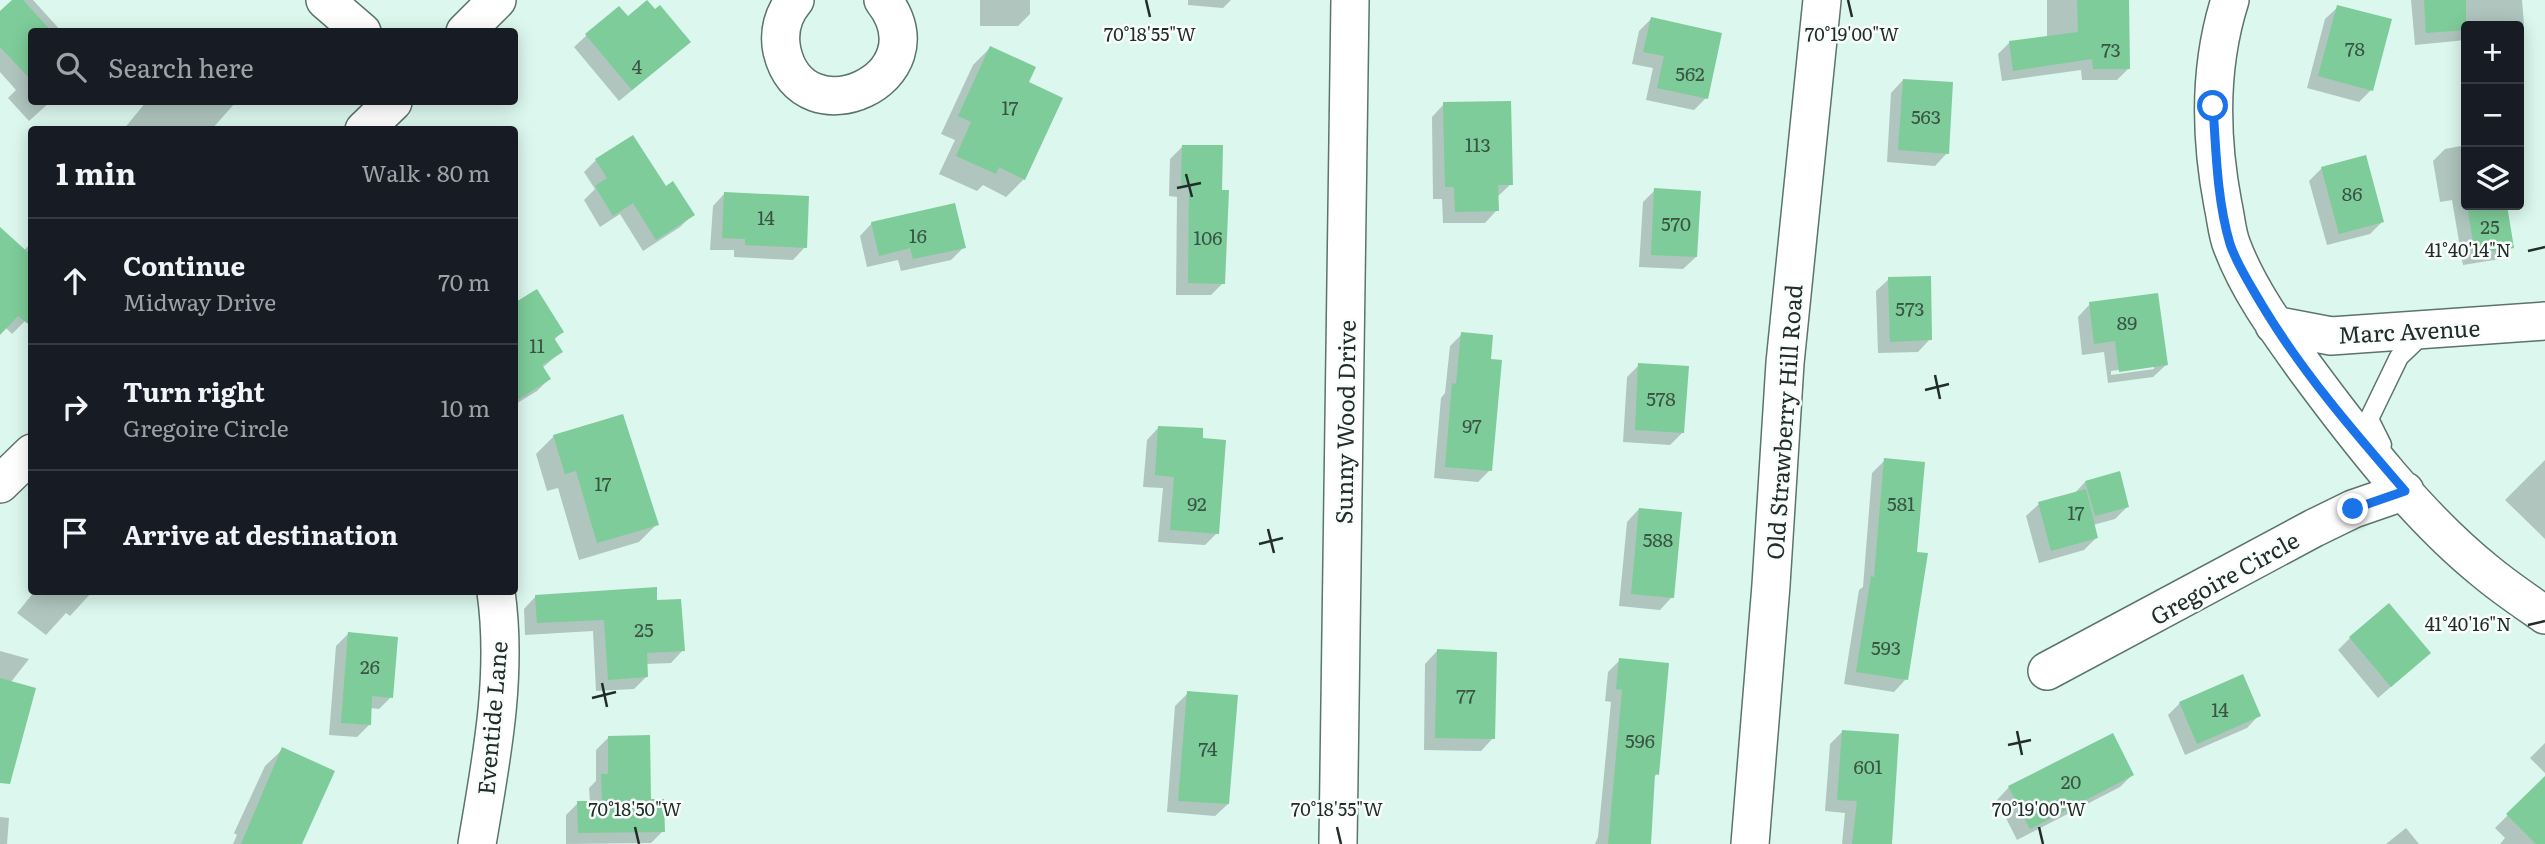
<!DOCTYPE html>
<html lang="en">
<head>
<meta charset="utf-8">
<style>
	:root { --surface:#171b24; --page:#242831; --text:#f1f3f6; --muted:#9ea1a6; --line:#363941 }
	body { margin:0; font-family:Literata,serif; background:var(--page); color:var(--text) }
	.controls { position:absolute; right:21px; top:21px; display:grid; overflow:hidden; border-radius:7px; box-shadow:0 4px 18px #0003 }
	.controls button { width:63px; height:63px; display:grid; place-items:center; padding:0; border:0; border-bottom:2px solid var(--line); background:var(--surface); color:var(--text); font:35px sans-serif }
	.stop { position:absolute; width:21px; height:21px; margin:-16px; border:5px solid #1a73e8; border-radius:50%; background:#fff }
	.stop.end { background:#1a73e8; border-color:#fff; box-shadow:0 2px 7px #0008 }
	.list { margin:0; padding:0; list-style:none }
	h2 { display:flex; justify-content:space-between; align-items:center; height:91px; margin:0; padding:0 28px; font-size:30px }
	h2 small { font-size:23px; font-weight:400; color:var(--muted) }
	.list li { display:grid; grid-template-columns:46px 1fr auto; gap:21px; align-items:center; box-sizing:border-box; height:126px; padding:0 28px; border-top:2px solid var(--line) }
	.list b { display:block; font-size:26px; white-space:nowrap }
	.list p { margin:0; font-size:23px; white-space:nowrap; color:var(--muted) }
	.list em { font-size:23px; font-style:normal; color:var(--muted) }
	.icon { flex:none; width:38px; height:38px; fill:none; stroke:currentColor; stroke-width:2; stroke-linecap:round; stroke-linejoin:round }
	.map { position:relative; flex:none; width:2545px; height:844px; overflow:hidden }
	.search { position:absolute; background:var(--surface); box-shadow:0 4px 18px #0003; left:28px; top:28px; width:490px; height:77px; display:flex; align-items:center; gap:18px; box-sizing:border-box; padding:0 24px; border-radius:7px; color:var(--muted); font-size:26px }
	.panel { position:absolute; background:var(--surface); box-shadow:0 4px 18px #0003; left:28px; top:126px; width:490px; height:469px; border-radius:7px }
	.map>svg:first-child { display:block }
	.shadow { fill:#0003; fill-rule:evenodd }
	.building { fill:#7ecc99 }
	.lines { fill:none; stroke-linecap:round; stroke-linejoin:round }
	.service-casing { stroke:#5b746c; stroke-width:21 }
	.minor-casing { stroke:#5b746c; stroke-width:40 }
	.service { stroke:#fff; stroke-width:18 }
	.minor { stroke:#fff; stroke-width:37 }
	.route { stroke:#1a73e8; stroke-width:9 }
	.ticks { fill:none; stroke:#222d2a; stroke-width:2.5 }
	.labels { text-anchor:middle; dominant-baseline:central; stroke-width:5; stroke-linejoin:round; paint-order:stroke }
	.number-label { font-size:19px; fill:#395546 }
	.street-label { font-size:23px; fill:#222d2a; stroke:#f9fefc }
	.ticks-label { font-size:18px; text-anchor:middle; fill:#222d2a; stroke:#f9fefc; stroke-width:5; stroke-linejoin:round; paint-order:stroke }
</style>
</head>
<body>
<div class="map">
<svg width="2545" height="844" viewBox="0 0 2545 844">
	<rect width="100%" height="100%" fill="#dbf7ee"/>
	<path class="shadow" d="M15,0h18l29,32h-30v70h18l-21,19 -21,-23 8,-8 -16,-18v-58z
		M980,0h50v14l-12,12h-38z
		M1188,0h43l-8,8 -35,-3z
		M2047,0h80l2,68 -12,12h-35l-1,-10 -79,11 -4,-27 12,-12 37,-4z
		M2411,0h111l2,24 -5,5v-3h-53v14l-51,5z
		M2338,7l33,83 -12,12 -52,-14 18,-69z
		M627,19l49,35 -57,47 -45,-54 13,-12z
		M1651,19l55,79 -12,12 -48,-10 7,-32 -21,-4 7,-33z
		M990,48l36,35 -2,96 -18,18 -23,-12 -6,6 -38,-17 16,-34 -14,-6 32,-69z
		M1903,80l44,73 -12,13 -48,-4 4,-69z
		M146,102h90l-25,28h-88z
		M1444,104l67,80 -14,13v13l-12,13h-42l-1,-24h-9l-1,-82z
		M2466,145v60h39l8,42 -13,12 -37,6 -11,-65 -12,2 -7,-41 12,-12z
		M1182,147l41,136 -12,12h-35l1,-98 -8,-1 1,-37z
		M596,160l69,29 28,25 -13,13 -37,24 -23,-37 -20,13 -16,-27 11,-11 -11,-17z
		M2322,168l60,54 -12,12 -43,11 -18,-64z
		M1655,190l41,67 -13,12 -44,-2 4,-65z
		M725,193l80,54 -12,13 -59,-3v-7h-24l3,-44z
		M872,223l92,24 -13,13 -50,11 -3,-11 -31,7 -7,-31z
		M32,242v72l-20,20 -7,-7 -5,5v-56z
		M1889,279l41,60 -12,13 -40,1 -2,-62z
		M514,295l5,8 43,29 -8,8 7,12 -19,16 7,11 -12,12 -23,14z
		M2090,304l76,61 -13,12 -45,6 -4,-31 -22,3 -4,-38zM2154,365v4l-43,6v-4z
		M1462,334l27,27 1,109 -12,12 -44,-4 7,-80 4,-5 5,-47z
		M1639,365l44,67 -13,13 -47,-3 4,-65z
		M1159,427l42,13 16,93 -12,12 -47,-3 5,-54 -20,-1 4,-47z
		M554,436l103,88 -18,18 -60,18 -21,-72 -11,3 -11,-37z
		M1885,460l21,219 -12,13 -50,-8 15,-94 4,-3 9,-114z
		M2545,460v79l-40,-39z
		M2085,482l43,24 -13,13 -22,6 3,13 -12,12 -45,13 -13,-47 13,-12 34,-9z
		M1639,509l33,88 -12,13 -41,-4 8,-84z
		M34,592h58l-22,24 -4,-3 -20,22 -29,-22z
		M536,596l120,6 27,48 -12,13 -25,1 1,12 -13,13 -38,2 -3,-60 -68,4 -1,-26z
		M348,634l43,63 -12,12 -9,-1 -1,17 -12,12 -28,-2 7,-89z
		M2350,638l66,27 -38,33 -40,-48z
		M0,651l29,8 -18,23 -11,85z
		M1437,651l56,87 -12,13 -57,-1 1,-86z
		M1620,660l37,114 -4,4 -3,66h-55l3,-7 13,-135 -6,-1 3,-29z
		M1188,693l40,111 -13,12 -48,-4 8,-106z
		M2180,703l79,12 -12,13 -62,27 -17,-40z
		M1842,732l48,112h-48l3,-31 -20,-2 5,-67z
		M609,737l41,64 13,30 -12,12 -85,1v-29l12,-12h12l-1,-15 7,-7v-31z
		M2545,743v30l-15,-15z
		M283,749l17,95h-67l4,-9 -3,-2 31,-67z
		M2132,775l-12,12 -103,53 -20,-40 12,-13z
		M2545,778v66h-45l5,-6 -10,-10z
		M0,817l9,1 -2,26h-7z
		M2406,828l13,16h-33z"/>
	<path class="building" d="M12,0h11l29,32h-20v49l-32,-34v-36z
		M647,0l8,9 5,-4 31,37 -59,48 -47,-56 34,-28 9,10z
		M2077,0h52l1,69h-37l-1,-10 -79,12 -4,-30 69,-9z
		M2424,0h42v30l-40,3z
		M2337,5l55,14 -19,72 -55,-15z
		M1651,17l71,16 -14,66 -51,-11 7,-32 -21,-4z
		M990,46l46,21 -7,15 34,16 -38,82 -26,-13 -3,7 -40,-18 15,-34 -13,-6z
		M1903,79l50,3 -4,72 -51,-4z
		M1511,101l2,84h-15l1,26 -44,1 -1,-25h-9l-2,-85z
		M633,135l33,51 7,-5 22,34 -39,25 -23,-37 -20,13 -18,-30 12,-8 -12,-19z
		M1182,145h41l-1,45h7l-4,94 -37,-1 1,-98h-8z
		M2366,155l18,67 -45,12 -18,-67z
		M1654,188l47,3 -4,66 -46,-2z
		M724,192l85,4 -2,52 -62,-3v-6l-23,-1z
		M955,203l11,45 -53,11 -3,-11 -31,8 -8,-34z
		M2467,205h40l7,43 -39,6z
		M0,227l32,29v71l-14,-11 -18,19z
		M1931,276l1,64 -42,2 -2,-65z
		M537,289l27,43 -10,6 9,14 -21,13 9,14 -37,23v-99z
		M2158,293l10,72 -49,7 -4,-31 -21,3 -5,-42z
		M1461,332l32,3 -2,24 11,1 -10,111 -47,-4 7,-84 4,1z
		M1638,363l51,3 -5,67 -49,-3z
		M623,414l36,111 -62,18 -21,-72 -11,3 -12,-39z
		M1158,426l45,2v10l23,2 -7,94 -49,-4 4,-53 -19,-2z
		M1884,458l41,4 -8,90 11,1 -20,127 -52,-8 15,-96 3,1z
		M2120,471l9,36 -34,9 -10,-35z
		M2086,489l12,49 -47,13 -13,-49z
		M1639,508l43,4 -8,86 -43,-4z
		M657,587v13l24,-1 4,52 -38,2 1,24 -40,3 -4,-60 -67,3 -2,-28z
		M2389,603l42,50 -40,34 -42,-50z
		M348,632l50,5 -5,61 -21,-2 -1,29 -30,-2z
		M1437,649l60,3 -2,87 -60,-1z
		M1619,658l50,5 -10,112 -4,-1 -4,70h-43l14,-154 -6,-1z
		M2243,674l18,42 -64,28 -18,-42z
		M0,678l36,10 -26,96 -10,-1z
		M1187,691l51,4 -9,109 -51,-3z
		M1842,730l57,4 -7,110h-40l5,-43 -20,-1z
		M2113,733l21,42 -104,54 -22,-43z
		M650,735l1,64h13l1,33 -87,1 -1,-32h25l-1,-27h7v-38z
		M282,747l53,24 -33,73h-61z
		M2545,776v68h-9l-30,-30z"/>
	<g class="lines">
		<g class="service-casing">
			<path id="service" d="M2382,445l-13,-26 30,-62 25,-24"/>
		</g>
		<g class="minor-casing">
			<path id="minor" d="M325,0l37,32
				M795,0c-12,14 -17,32 -13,51 21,91 162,27 101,-51
				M2230,0c-21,66 -20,137 -7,205 3,13 4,29 9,41 17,45 46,84 74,123 51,69 112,148 179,202 19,16 40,30 60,44
				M465,32l32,-32
				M364,130l29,-28
				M2274,325l57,11 214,-15
				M0,484l32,-31
				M2047,671l267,-143 39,-19 52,-18
				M477,844c14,-83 31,-168 19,-252
				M1338,844l12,-844
				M1750,844l21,-259 14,-222 37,-363"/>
		</g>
		<use href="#service" class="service"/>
		<use href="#minor" class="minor"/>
	</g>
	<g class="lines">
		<path class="route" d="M2213,106c3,45 4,94 17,138 7,21 21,42 32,61 40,67 92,127 143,186l-52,18"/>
	</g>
	<path class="ticks" d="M1146,0l4,17M1848,0l4,17M1186,174l6,23M1177,188l24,-5M2528,251l17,-4M1935,375l5,24M1925,390l24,-6M1268,529l6,24M1259,544l24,-6M2528,625l17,-4M602,683l5,24M592,698l24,-6M2017,731l5,24M2008,745l23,-5M635,827l4,17M1337,827l4,17M2039,827l4,17"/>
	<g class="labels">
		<g class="number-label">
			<text x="2355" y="48">78</text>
			<text x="2111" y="49">73</text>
			<text x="637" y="66">4</text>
			<text x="1690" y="73">562</text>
			<text x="1010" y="107">17</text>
			<text x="1926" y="116">563</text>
			<text x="1478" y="144">113</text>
			<text x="2352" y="193">86</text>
			<text x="766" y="217">14</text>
			<text x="1676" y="223">570</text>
			<text x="2490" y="226">25</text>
			<text x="918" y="235">16</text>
			<text x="1208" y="237">106</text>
			<text x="1910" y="308">573</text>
			<text x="2127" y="322">89</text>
			<text x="537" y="345">11</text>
			<text x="1661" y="398">578</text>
			<text x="1472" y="425">97</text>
			<text x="603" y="483">17</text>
			<text x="1197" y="503">92</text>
			<text x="1901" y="503">581</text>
			<text x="2076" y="512">17</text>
			<text x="1658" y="539">588</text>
			<text x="644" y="629">25</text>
			<text x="1886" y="647">593</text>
			<text x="370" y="666">26</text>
			<text x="1466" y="695">77</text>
			<text x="2220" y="709">14</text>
			<text x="1640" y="740">596</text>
			<text x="1208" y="748">74</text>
			<text x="1868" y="766">601</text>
			<text x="2071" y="781">20</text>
		</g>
		<g class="street-label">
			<text transform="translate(2409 330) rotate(-3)">Marc Avenue</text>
			<text transform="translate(1344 422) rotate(-89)">Sunny Wood Drive</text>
			<text transform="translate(1783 422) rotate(-86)">Old Strawberry Hill Road</text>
			<text transform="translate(2224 577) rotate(-29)">Gregoire Circle</text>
			<text transform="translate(491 718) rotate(-85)">Eventide Lane</text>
		</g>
	</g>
	<g class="ticks-label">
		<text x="1150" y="41">70°18'55"W</text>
		<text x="1852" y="41">70°19'00"W</text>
		<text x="2468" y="257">41°40'14"N</text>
		<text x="2468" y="631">41°40'16"N</text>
		<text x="635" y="816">70°18'50"W</text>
		<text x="1337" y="816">70°18'55"W</text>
		<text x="2039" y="816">70°19'00"W</text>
	</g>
</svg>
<div class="controls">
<button>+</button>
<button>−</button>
<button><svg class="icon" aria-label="layers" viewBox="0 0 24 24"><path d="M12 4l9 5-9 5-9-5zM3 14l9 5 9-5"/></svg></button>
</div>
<div class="stop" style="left:2213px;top:106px"></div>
<div class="stop end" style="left:2353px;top:509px"></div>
<div class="search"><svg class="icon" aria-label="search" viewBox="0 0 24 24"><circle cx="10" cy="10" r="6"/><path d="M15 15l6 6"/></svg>Search here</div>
<section class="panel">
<h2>1 min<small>Walk · 80 m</small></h2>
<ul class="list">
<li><svg class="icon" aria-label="ahead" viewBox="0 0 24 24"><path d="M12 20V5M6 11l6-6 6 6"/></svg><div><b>Continue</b><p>Midway Drive</p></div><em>70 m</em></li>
<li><svg class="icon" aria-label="right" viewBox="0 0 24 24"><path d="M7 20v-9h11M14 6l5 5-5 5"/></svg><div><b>Turn right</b><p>Gregoire Circle</p></div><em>10 m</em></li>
<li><svg class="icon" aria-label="arrive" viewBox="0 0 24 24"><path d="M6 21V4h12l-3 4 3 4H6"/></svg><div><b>Arrive at destination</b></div></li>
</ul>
</section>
</div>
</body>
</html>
